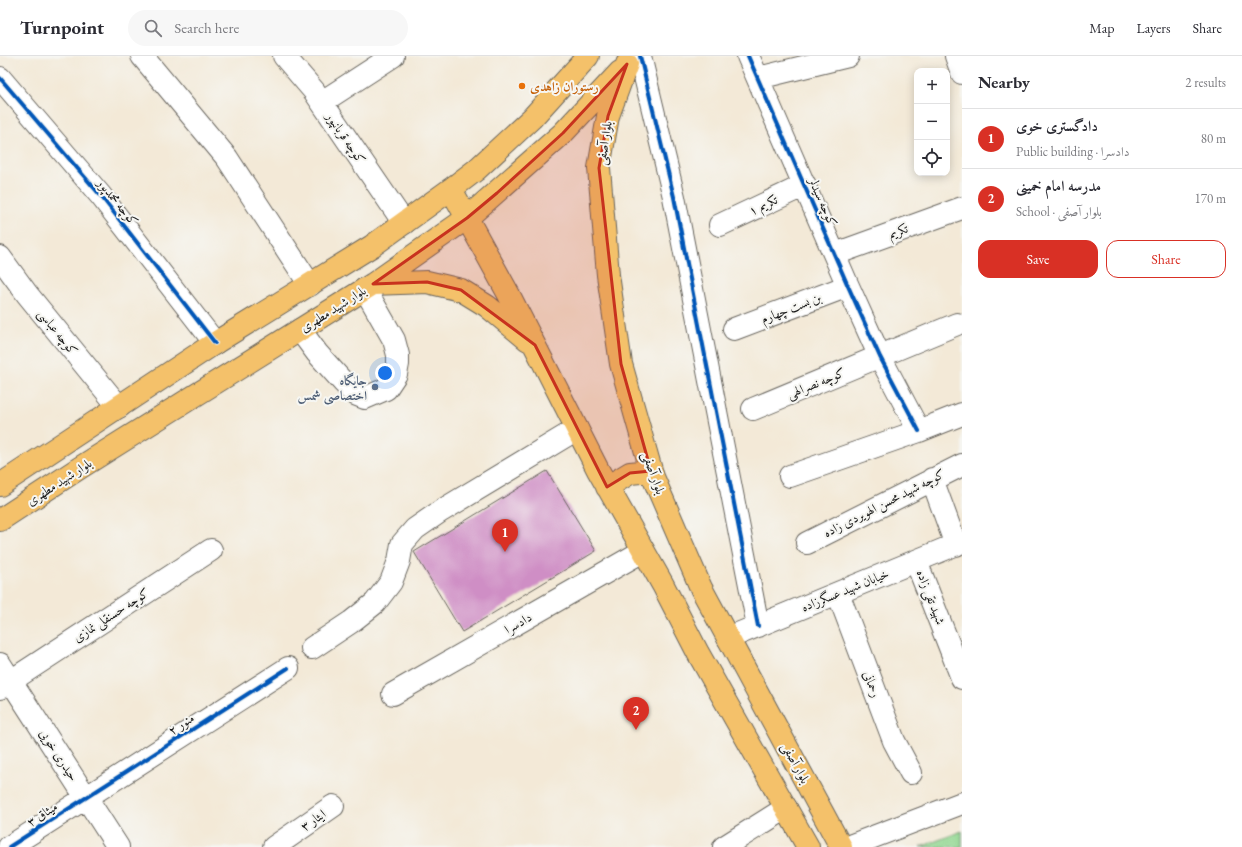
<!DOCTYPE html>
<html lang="en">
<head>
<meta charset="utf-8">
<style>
	:root { --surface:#fff; --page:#f7f7f7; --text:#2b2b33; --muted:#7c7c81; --line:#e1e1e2; --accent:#d93025 }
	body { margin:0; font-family:"EB Garamond",Amiri,serif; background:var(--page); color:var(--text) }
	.controls { position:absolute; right:12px; top:12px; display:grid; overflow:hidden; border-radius:8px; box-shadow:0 2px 10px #0003 }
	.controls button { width:36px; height:36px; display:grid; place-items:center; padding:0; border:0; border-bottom:1px solid var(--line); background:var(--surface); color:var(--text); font:20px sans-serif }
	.you { position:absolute; left:385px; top:317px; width:14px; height:14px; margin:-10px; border:3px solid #fff; border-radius:50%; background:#1a73e8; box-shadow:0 0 0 6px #1a73e833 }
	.badge { display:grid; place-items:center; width:26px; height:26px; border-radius:50%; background:var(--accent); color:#fff; font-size:13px; font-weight:700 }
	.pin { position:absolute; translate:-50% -33px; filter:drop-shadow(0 1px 2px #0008) }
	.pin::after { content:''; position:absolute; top:21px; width:14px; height:12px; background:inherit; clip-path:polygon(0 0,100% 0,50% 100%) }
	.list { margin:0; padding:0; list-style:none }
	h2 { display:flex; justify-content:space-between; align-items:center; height:52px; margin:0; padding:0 16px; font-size:17px }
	h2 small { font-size:13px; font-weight:400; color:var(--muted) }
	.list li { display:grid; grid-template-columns:26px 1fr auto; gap:12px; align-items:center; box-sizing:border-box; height:60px; padding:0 16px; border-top:1px solid var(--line) }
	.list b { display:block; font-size:15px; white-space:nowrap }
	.list p { margin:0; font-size:13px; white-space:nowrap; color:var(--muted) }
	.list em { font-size:13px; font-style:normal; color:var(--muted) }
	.actions { display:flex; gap:8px; padding:12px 16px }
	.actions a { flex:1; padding:9px 0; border:1px solid var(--accent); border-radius:12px; text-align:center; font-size:14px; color:var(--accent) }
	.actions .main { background:var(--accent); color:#fff }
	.icon { flex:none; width:22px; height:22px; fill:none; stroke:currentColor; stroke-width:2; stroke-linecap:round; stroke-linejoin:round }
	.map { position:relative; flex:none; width:962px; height:791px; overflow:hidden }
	header { display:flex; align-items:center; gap:24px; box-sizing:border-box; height:56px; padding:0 20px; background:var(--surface); border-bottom:1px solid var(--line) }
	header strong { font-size:19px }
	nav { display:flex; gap:22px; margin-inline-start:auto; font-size:14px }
	.search { width:280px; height:36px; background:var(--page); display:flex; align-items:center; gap:10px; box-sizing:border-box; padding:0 14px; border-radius:22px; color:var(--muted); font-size:15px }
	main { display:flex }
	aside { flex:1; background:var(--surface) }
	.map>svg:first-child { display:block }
	.green { fill:#90d68f; stroke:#567956 }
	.building { fill:#cf8ec5 }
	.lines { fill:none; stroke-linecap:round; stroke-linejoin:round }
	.minor-casing { stroke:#67645d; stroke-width:24 }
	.major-casing { stroke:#67645d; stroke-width:24 }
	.minor { stroke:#fff; stroke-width:22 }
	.major { stroke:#f4c16a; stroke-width:22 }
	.cycleway-casing { stroke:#f6f6f2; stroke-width:6 }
	.cycleway { stroke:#0057b8; stroke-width:4 }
	.marked { fill:#c8321e; fill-opacity:0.2; stroke:#c8321e; stroke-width:3; stroke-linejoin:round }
	.food-dot { fill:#e8710a; stroke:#f6f6f2; stroke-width:1.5 }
	.service-dot { fill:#5c6f8a; stroke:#f6f6f2; stroke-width:1.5 }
	.labels { text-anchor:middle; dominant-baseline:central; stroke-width:4; stroke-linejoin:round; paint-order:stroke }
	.food-label { font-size:13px; font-weight:bold; fill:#c56008; stroke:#f6f6f2; text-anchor:start }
	.street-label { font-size:13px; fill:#1c1c1c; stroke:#f6f6f2 }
	.service-label { font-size:13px; font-weight:bold; fill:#4e5e75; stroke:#f6f6f2; text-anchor:end }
</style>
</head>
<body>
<header>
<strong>Turnpoint</strong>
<div class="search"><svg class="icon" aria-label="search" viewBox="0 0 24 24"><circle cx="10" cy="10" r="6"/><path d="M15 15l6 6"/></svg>Search here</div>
<nav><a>Map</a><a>Layers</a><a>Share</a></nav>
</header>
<main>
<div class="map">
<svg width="962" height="791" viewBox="0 0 962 791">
	<rect width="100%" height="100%" fill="#f6f6f2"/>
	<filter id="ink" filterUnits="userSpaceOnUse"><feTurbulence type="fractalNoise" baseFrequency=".025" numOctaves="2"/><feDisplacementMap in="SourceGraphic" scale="8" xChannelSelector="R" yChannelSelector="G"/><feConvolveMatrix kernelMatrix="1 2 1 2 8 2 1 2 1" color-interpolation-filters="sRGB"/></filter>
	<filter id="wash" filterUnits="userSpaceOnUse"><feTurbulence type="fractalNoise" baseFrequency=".012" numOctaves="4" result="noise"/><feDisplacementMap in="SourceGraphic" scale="16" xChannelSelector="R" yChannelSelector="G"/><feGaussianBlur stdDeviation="0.9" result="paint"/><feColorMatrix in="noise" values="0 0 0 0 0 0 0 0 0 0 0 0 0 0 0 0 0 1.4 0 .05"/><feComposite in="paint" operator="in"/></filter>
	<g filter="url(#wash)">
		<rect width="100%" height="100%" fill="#f3e9d7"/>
		<path class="green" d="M962,775v16h-42z"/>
		<g id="blocks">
			<path class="building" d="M547,415l49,80 -134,81 -48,-80z"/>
		</g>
	</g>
	<g filter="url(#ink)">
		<use href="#blocks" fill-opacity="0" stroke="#67645d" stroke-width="1"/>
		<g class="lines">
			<g class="minor-casing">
				<path id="minor" d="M142,0l85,102 83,127
					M284,0l30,35 90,132
					M640,0l34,141 84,429
					M748,0l100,230 32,71 39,74
					M956,0l6,17
					M0,22l101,118 114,147
					M758,22l90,-22
					M322,46l71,-46
					M720,169l85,-40
					M835,198l127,-46
					M0,201l27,37 92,113
					M734,273l114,-43
					M300,274l17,23 26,29 12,12 10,4 21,-9 10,-15 2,-10v-9l-4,-15 -29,-51
					M753,353l204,-85
					M790,420l129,-45 43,-17
					M932,423l24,66
					M807,487l155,-78
					M916,505l46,117
					M838,537l56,148 17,32
					M728,582l234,-96
					M312,592l39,-26 24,-19 16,-21 8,-21 3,-17 13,-15 26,-18 136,-82
					M0,608l118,183
					M0,632l211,-138
					M393,638l250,-143
					M9,791l279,-179
					M274,791l59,-41
					M724,791l62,-39
					M847,791l115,-44"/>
			</g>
			<g class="major-casing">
				<path id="major" d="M627,8l-19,52 -9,52 9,107 13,89 32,113 48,111 140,259
					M451,133l57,104 90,177 65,115 35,68 110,194
					M373,228l54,-2 34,8 26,16 41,34
					M0,429l215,-142 157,-97 79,-57 25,-19 56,-52 56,-62
					M607,431l23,-14 21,-2
					M0,464l81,-53 292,-183 94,-66 96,-85 57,-61"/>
			</g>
			<use href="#minor" class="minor"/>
			<use href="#major" class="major"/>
			<g class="cycleway-casing">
				<path id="cycleway" d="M640,0l34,141 84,429
					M748,0l100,230 32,71 39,74
					M0,22l101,118 114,147
					M9,791l279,-179"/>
			</g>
			<use href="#cycleway" class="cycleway"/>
		</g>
	</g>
	<path class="marked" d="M627,8l-19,52 -9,52 22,196 30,107 -21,2 -23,14 -72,-142 -74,-55 -34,-8 -54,2 94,-66 30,-25 66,-60z"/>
	<circle class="food-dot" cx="522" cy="30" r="4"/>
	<circle class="service-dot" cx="375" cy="331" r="4"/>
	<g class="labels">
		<g class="food-label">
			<text x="530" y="30">رستوران زاهدی</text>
		</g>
		<g class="street-label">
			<text transform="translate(346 82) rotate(56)">کوچه قربانپور</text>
			<text transform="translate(604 87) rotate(-81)">بلوار آصفی</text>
			<text transform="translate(118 146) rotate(51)">کوچه محمدپور</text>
			<text transform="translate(823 146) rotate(66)">کوچه سیدلر</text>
			<text transform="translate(763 149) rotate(-25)">تکریم ۱</text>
			<text transform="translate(898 175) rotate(-20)">تکریم</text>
			<text transform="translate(791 252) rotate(-21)">بن بست چهارم</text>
			<text transform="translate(333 253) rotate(-32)">بلوار شهید مطهری</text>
			<text transform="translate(58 276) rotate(51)">کوچه عباسی</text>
			<text transform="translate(816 327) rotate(-22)">کوچه نصرالهی</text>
			<text transform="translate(654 417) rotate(71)">بلوار آصفی</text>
			<text transform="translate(59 426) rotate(-33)">بلوار شهید مطهری</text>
			<text transform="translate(884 447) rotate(-27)">کوچه شهید محسن الهویردی زاده</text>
			<text transform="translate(845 534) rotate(-22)">خیابان شهید عسگرزاده</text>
			<text transform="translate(931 541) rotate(69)">شهید تقی زاده</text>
			<text transform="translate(111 559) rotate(-33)">کوچه حسنقلی نمازی</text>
			<text transform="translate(518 567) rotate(-30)">دادسرا</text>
			<text transform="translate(872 628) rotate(69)">رحمانی</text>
			<text transform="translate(181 668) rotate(-33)">منور ۲</text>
			<text transform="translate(59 699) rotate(57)">حیدری خویی</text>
			<text transform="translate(796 707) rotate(62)">بلوار آصفی</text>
			<text transform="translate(42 758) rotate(-33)">میثاق ۳</text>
			<text transform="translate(313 764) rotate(-35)">ایثار ۳</text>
		</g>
		<g class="service-label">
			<text x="367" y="324">جایگاه<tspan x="367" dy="15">اختصاصی شمس</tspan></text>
		</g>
	</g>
</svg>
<div class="controls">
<button>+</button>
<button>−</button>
<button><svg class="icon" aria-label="locate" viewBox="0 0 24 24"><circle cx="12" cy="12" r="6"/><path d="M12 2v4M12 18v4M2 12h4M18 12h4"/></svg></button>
</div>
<div class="you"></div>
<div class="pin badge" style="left:505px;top:496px">1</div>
<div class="pin badge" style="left:636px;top:674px">2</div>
</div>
<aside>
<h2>Nearby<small>2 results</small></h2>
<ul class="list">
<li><span class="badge">1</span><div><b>دادگستری خوی</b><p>Public building · دادسرا</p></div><em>80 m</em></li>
<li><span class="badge">2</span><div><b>مدرسه امام خمینی</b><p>School · بلوار آصفی</p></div><em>170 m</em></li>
</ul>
<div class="actions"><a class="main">Save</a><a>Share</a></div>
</aside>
</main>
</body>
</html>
